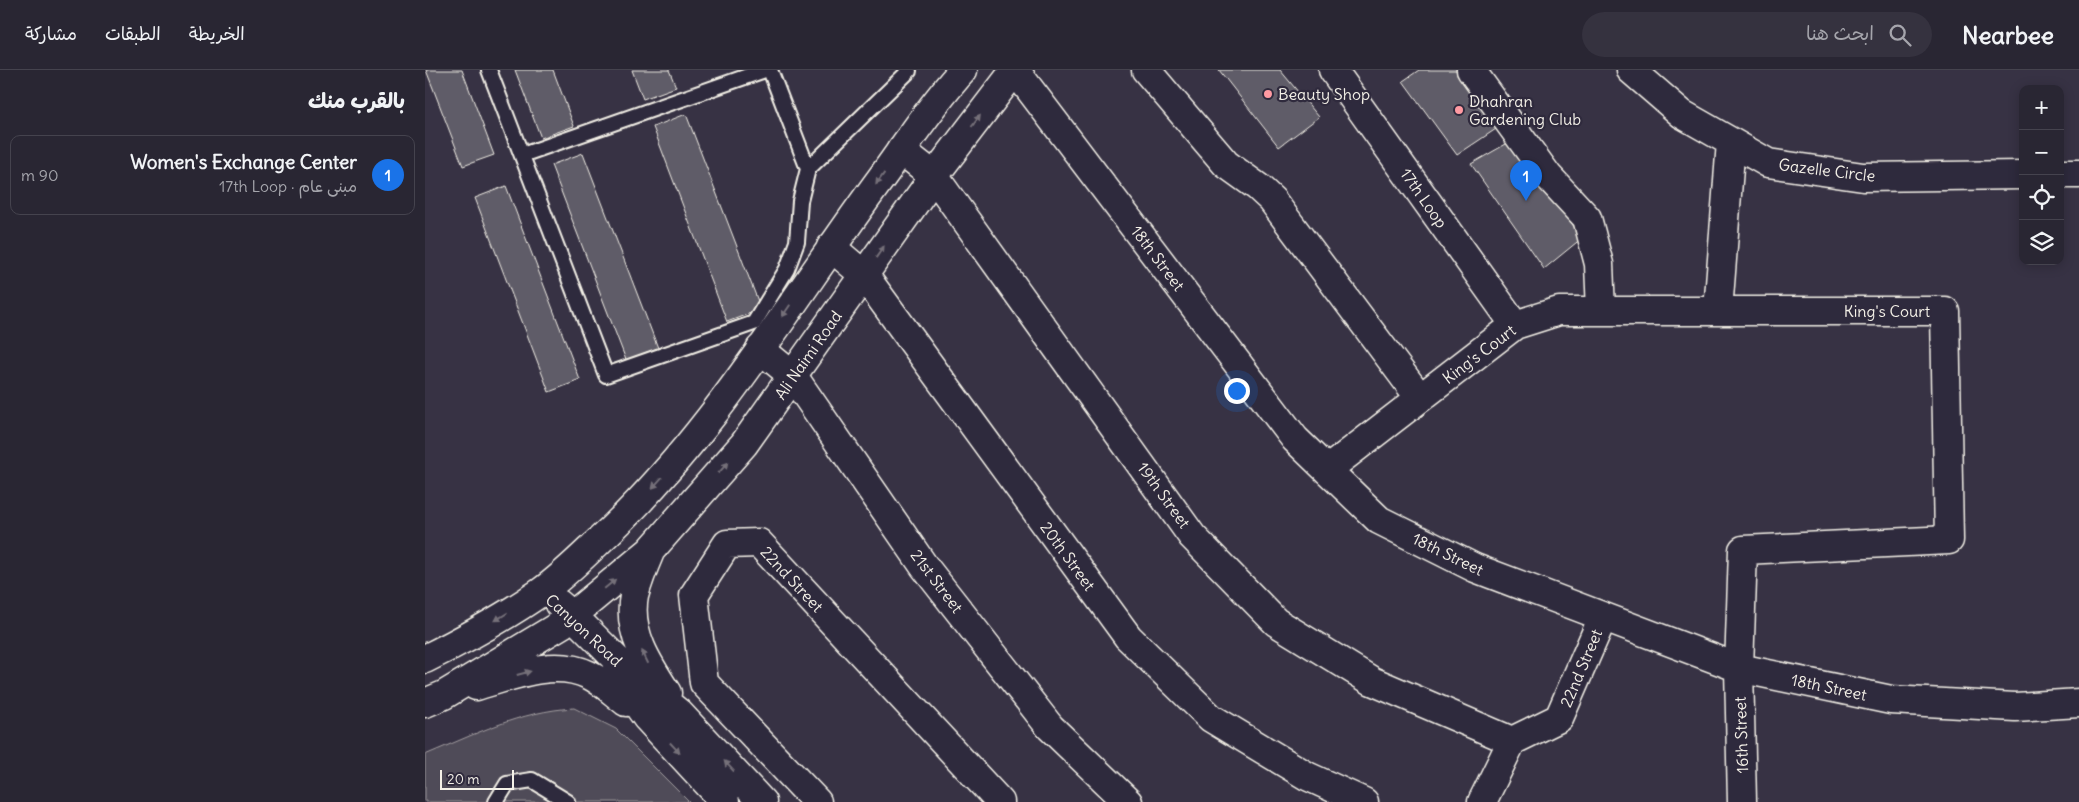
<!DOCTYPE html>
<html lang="ar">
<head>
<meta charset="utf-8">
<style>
	:root { --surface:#292633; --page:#35323f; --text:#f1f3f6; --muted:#a5a5ac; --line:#45434e; --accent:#1a73e8 }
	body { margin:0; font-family:Delius,"Playpen Sans Arabic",sans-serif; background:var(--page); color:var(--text); direction:rtl }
	.controls { position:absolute; right:15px; top:15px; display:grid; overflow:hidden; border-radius:10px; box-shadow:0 2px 12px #0003 }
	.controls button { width:45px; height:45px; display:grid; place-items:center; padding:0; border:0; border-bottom:1px solid var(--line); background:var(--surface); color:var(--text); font:25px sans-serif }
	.scale { position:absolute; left:15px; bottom:12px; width:74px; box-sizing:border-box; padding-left:5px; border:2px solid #f4f1e8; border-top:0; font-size:14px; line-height:18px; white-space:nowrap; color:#f4f1e8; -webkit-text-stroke:4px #2f2a3d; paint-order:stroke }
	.you { position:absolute; left:811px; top:320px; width:18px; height:18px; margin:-12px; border:4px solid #fff; border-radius:50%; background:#1a73e8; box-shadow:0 0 0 8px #1a73e833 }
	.badge { display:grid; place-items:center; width:32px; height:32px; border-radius:50%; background:var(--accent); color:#fff; font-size:16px; font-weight:700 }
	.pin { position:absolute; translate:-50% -41px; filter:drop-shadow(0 1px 2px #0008) }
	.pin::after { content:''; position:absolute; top:26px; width:18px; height:15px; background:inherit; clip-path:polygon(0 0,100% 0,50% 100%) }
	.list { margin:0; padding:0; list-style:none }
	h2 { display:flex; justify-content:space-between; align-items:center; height:65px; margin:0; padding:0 20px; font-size:21px }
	h2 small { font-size:16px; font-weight:400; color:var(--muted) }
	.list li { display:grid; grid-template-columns:32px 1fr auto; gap:15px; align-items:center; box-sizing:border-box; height:80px; margin:0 10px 10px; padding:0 10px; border:1px solid var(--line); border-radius:10px }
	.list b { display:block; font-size:19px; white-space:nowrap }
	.list p { margin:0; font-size:16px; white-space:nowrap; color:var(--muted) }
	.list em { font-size:16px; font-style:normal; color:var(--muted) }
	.icon { flex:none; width:28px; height:28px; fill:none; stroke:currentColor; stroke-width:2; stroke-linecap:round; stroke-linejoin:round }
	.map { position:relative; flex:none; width:1654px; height:732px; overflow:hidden; direction:ltr }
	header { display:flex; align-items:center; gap:30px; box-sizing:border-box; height:70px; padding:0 25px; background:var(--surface); border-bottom:1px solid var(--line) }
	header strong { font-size:24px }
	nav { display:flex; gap:28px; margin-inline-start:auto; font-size:18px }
	.search { width:350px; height:45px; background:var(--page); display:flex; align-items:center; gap:12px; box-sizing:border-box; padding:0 18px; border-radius:28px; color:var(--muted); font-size:19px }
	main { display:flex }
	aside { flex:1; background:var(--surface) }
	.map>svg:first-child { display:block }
	.green { fill:#504b59; stroke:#a29ea0 }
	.building { fill:#5f5c67; stroke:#f4f1e8 }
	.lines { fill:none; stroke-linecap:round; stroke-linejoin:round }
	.lane-casing { stroke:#f4f1e8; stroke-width:18 }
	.street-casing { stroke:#f4f1e8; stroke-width:31 }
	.secondary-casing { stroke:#f4f1e8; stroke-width:31 }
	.lane { stroke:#2f2a3d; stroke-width:14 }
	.street { stroke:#2f2a3d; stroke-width:28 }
	.secondary { stroke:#2f2a3d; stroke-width:28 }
	.oneway { fill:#747079 }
	.poi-dot { fill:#ff9aa2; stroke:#2f2a3d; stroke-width:2 }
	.labels { text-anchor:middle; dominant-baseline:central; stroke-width:4.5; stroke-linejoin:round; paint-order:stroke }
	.poi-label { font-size:16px; fill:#f4f1e8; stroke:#2f2a3d; text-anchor:start }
	.street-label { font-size:16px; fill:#f4f1e8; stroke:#2f2a3d }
</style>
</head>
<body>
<header>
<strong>Nearbee</strong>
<div class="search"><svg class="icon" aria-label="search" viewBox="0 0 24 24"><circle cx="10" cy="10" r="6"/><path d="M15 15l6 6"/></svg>ابحث هنا</div>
<nav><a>الخريطة</a><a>الطبقات</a><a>مشاركة</a></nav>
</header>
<main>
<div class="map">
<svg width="1654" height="732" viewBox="0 0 1654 732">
	<rect width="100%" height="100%" fill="#373244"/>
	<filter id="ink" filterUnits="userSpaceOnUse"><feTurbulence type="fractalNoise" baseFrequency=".02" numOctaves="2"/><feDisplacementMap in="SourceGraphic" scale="10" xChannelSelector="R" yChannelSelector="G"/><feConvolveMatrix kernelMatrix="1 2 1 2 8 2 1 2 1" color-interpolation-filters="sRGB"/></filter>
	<g filter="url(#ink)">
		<path class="green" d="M149,638l42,21 73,73h-264v-47c48,-20 95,-44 149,-47z"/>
		<path class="building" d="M1,0h36l32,85 -31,11z
			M90,0h38l21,56 -33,12z
			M207,0h37l7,17 -33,12z
			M794,0h61l39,47 -40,30z
			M994,0h52l28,57 -42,28 -54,-74z
			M261,44l75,195 -34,13 -74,-195z
			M1088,70l69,98 -38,31 -73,-105z
			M158,83l75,195 -32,12 -75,-195z
			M81,116l74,194 -31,12 -74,-194z"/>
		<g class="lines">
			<g class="lane-casing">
				<path id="lane" d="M64,0l117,305 148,-52 33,-54 10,-27 3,-41 8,-32 101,-98 -1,-1
					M345,0l38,99
					M97,85l243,-85
					M71,732l11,-18 25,-4 36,22"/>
			</g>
			<g class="street-casing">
				<path id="street" d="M590,0l280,369 84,81 96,48 264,100 152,32 124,7 64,-4
					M721,0l80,94 32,23 14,13 148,198
					M908,0l182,255
					M1046,0l77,106 39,42 12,46 2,47
					M1206,0l51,44 86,49 95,14 160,-2
					M476,80l33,26 258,360 84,86 96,59 140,60
					M1635,104h19
					M406,177l33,28 264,362 83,81 96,58 57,26
					M1293,241l13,-169
					M335,279l33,27 131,190 126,161 78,75
					M902,400l188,-145 44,-14h386l4,229 -206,10 -4,118 3,134
					M392,732l-113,-119 -10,-88 33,-51 32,-1 241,259
					M1057,732l30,-61 47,-23 44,-101"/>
			</g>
			<g class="secondary-casing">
				<path id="secondary" d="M225,482c-6,14 -12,29 -16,44 -7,36 14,68 33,97
					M134,534l13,11 59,59 48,39 83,89
					M0,589c40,-20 80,-42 116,-67 21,-15 39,-33 58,-51 114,-105 192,-241 283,-364 26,-36 51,-74 81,-107
					M189,605l8,8 25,35 78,84
					M51,616c35,-10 78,-28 113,-11 13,6 25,18 37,27
					M0,633l19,-8 118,-71 88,-73 94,-107 190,-268 81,-106"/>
			</g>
			<use href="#lane" class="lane"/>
			<use href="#street" class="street"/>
			<use href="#secondary" class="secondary"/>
		</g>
		<defs><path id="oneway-solid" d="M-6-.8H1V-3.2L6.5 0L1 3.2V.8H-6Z" transform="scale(1.25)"/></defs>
		<g class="oneway">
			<use href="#oneway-solid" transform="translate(551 51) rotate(-53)"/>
			<use href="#oneway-solid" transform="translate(455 109) rotate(126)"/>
			<use href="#oneway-solid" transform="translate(455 182) rotate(-55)"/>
			<use href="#oneway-solid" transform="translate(361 241) rotate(124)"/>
			<use href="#oneway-solid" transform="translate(298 398) rotate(-49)"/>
			<use href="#oneway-solid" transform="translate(232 413) rotate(132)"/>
			<use href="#oneway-solid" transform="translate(185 514) rotate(-40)"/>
			<use href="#oneway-solid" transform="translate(76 547) rotate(148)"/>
			<use href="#oneway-solid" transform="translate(220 587) rotate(-116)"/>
			<use href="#oneway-solid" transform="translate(99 603) rotate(-15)"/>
			<use href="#oneway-solid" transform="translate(250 678) rotate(47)"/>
			<use href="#oneway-solid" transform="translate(304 696) rotate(-133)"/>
		</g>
	</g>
	<g class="poi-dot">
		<circle cx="843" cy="24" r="5"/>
		<circle cx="1034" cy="40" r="5"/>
	</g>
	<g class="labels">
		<g class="poi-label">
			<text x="853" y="24">Beauty Shop</text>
			<text x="1044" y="31">Dhahran<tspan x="1044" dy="18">Gardening Club</tspan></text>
		</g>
		<g class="street-label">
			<text transform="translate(1402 100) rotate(7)">Gazelle Circle</text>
			<text transform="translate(999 128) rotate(55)">17th Loop</text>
			<text transform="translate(733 188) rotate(53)">18th Street</text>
			<text x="1462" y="241">King's Court</text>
			<text transform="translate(1054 284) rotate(-37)">King's Court</text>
			<text transform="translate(383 285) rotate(-55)">Ali Naimi Road</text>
			<text transform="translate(739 425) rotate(54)">19th Street</text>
			<text transform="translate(1023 484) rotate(26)">18th Street</text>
			<text transform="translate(643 486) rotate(54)">20th Street</text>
			<text transform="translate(367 509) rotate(47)">22nd Street</text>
			<text transform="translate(512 511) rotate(53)">21st Street</text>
			<text transform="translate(159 560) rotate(43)">Canyon Road</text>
			<text transform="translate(1156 598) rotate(-67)">22nd Street</text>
			<text transform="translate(1404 617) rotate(12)">18th Street</text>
			<text transform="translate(1316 665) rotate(-92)">16th Street</text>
		</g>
	</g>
</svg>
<div class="controls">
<button>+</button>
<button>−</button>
<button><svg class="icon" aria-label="locate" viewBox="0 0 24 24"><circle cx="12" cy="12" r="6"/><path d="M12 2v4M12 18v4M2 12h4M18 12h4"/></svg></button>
<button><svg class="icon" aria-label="layers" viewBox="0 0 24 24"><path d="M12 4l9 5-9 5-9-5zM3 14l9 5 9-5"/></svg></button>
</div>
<div class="scale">20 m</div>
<div class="you"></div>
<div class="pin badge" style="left:1101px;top:131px">1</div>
</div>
<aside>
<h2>بالقرب منك<small></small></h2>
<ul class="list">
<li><span class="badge">1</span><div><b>Women's Exchange Center</b><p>مبنى عام · 17th Loop</p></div><em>90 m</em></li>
</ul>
</aside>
</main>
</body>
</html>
